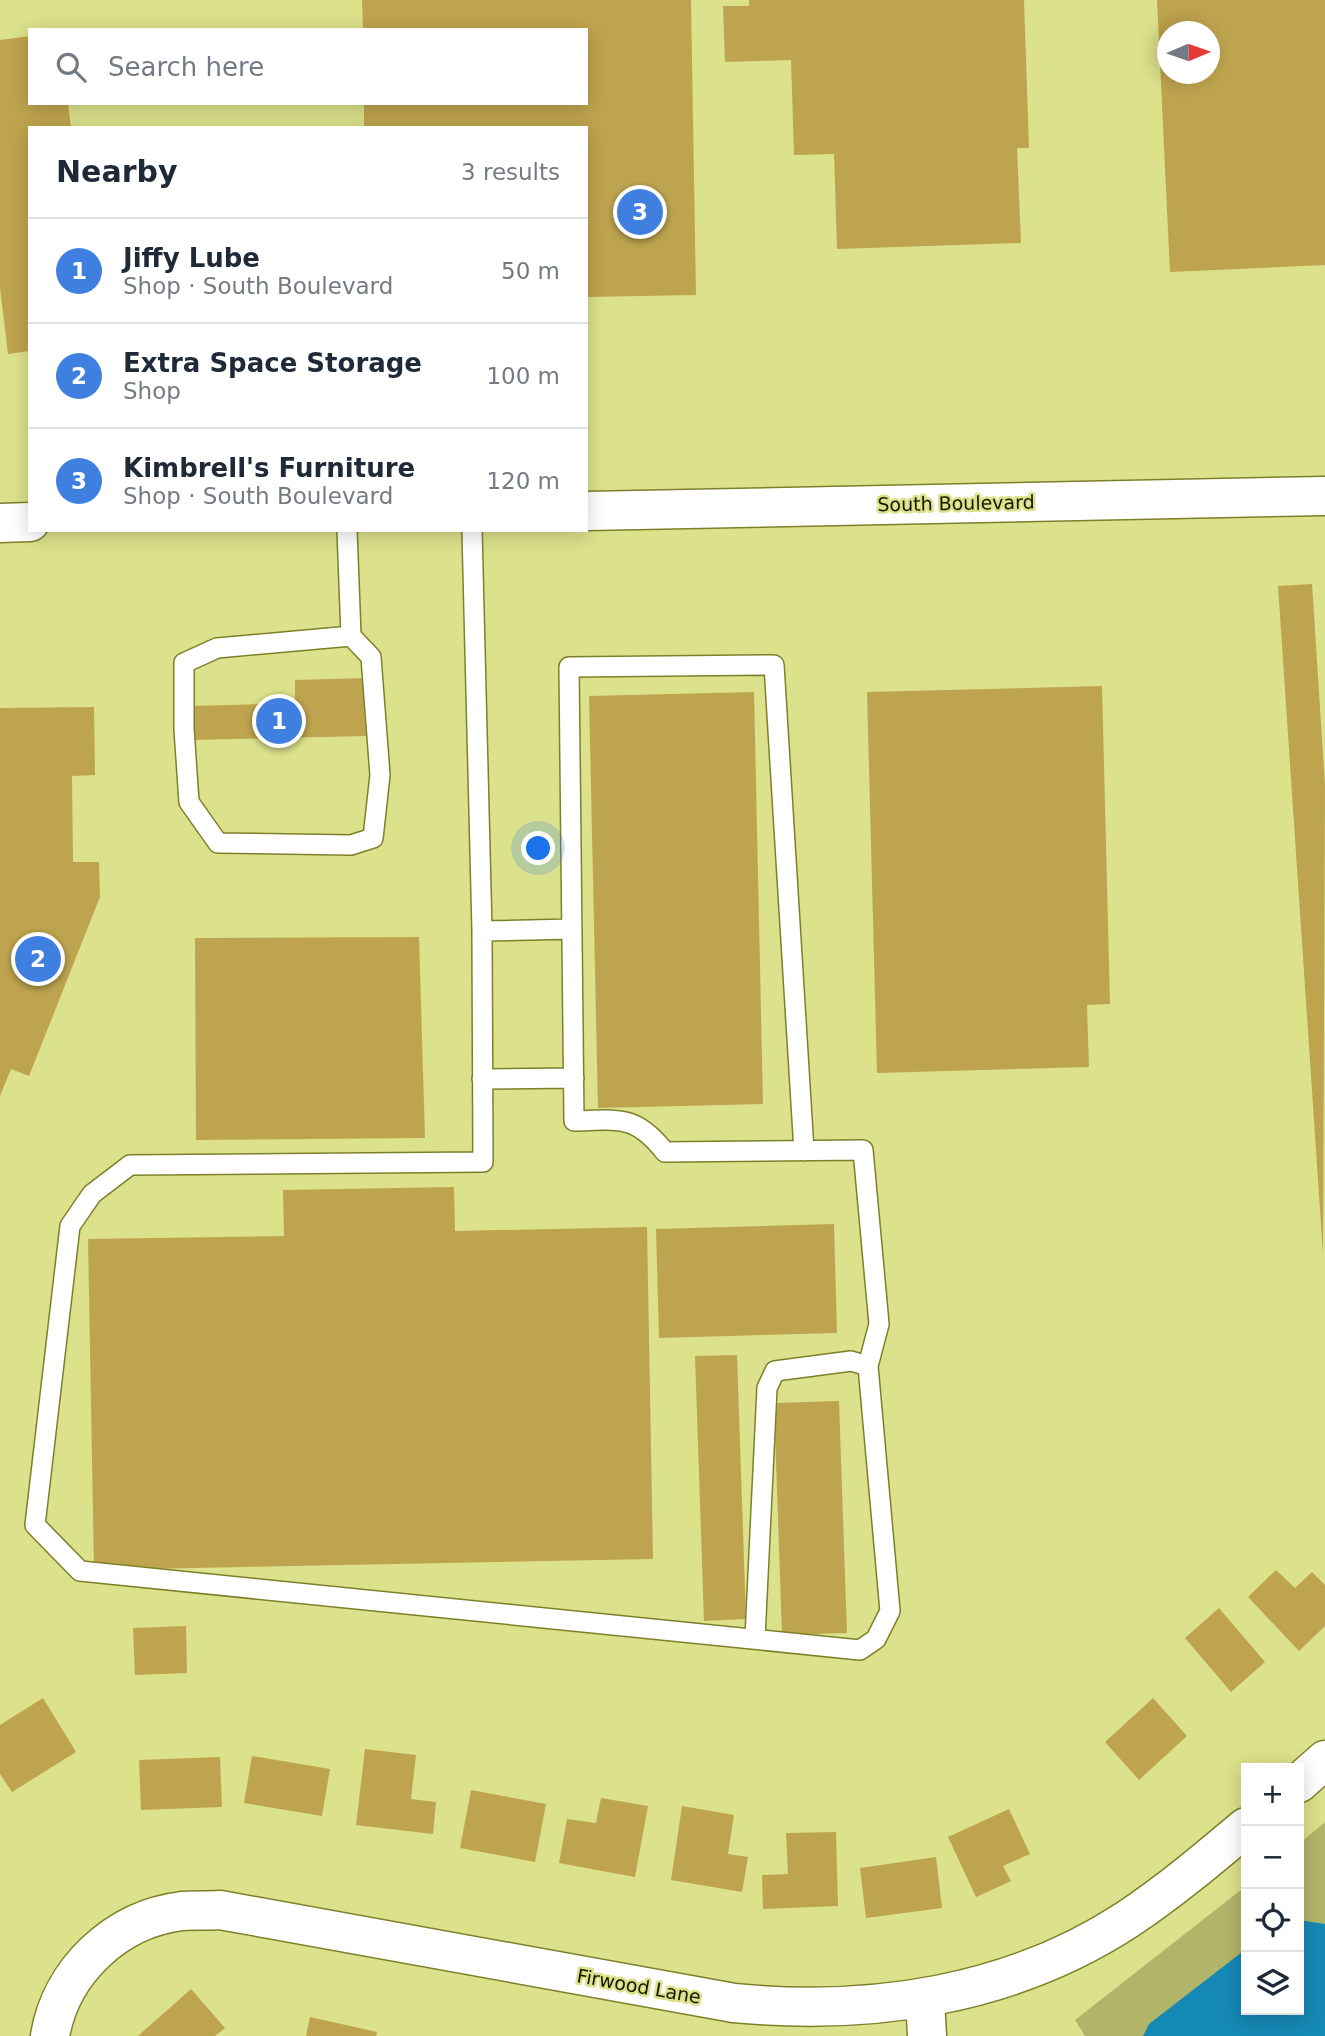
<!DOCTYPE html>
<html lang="en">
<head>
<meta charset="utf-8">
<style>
	:root { --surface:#fff; --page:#f6f6f7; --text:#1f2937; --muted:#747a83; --line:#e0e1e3; --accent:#111827 }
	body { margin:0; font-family:"DejaVu Sans",sans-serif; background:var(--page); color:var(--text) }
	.controls { position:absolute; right:21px; bottom:21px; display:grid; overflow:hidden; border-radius:0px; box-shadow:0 4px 18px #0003 }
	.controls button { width:63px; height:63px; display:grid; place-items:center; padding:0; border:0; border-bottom:2px solid var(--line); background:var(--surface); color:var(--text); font:35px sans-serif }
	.compass { position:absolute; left:1157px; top:21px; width:63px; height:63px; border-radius:50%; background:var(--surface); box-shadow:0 4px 18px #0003; rotate:88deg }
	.you { position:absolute; left:539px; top:849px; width:24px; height:24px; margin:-18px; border:5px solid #fff; border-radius:50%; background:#1a73e8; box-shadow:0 0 0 10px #1a73e833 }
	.badge { display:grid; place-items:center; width:46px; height:46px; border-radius:50%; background:var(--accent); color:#fff; font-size:23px; font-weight:700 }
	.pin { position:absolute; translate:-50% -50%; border:4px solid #fff; box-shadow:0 2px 7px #0006 }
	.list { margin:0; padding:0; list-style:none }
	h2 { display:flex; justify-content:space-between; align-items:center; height:91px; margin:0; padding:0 28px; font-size:30px }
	h2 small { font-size:23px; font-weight:400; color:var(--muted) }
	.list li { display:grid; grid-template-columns:46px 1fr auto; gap:21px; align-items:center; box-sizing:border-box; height:105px; padding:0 28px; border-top:2px solid var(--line) }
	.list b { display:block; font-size:26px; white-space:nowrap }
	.list p { margin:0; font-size:23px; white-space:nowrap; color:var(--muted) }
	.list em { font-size:23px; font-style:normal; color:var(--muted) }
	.icon { flex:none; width:38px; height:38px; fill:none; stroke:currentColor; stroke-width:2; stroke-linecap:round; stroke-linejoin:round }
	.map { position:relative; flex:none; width:1325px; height:2036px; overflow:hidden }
	.search { position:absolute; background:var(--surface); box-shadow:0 4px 18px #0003; left:28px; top:28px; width:560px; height:77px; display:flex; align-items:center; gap:18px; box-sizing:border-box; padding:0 24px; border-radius:0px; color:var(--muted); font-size:26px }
	.panel { position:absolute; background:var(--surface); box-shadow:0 4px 18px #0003; left:28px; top:126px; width:560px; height:406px; border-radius:0px }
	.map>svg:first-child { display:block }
	.green { fill:#b1b56a }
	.water { fill:#1589b5 }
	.building { fill:#bfa44f; fill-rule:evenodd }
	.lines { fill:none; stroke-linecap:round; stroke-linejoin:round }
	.service-casing { stroke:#7d8029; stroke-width:22 }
	.minor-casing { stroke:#7d8029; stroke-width:41 }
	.secondary-casing { stroke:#7d8029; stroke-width:41 }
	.service { stroke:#fff; stroke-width:19 }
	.minor { stroke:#fff; stroke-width:38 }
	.secondary { stroke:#fff; stroke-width:38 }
	.labels { text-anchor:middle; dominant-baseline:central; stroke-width:5; stroke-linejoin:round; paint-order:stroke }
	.street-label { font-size:19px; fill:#171800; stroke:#dce18b }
</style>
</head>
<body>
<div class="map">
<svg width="1325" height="2036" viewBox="0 0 1325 2036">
	<rect width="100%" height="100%" fill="#dce18b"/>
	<path class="green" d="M1325,1822v214h-240l-10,-16 171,-134v124h53v-166z"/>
	<path class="water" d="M1299,1920l26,4v112h-182l6,-12 97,-75v61h53z"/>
	<path class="building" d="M362,0h329l5,295 -110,2v-169h-222v-25h222v-73h-223z
		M749,0h275l5,148h-12l4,95 -184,6 -3,-95 -40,1 -3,-95 -66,2 -2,-56h26z
		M1157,0h168v265l-155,7zM1168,32h42v42h-42z
		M30,36v67h38l3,25h-41v223l-22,3 -8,-66v-248z
		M1312,584l13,201 -2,469 -45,-668z
		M366,678l1,58 -176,4v-34l104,-3v-23z
		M1102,686l8,318 -23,1 2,62 -212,6 -10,-381z
		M754,692l9,412 -165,4 -9,-412z
		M94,707l1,68 -23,1 1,86h26l1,35 -71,179 -18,-7 -11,27v-388z
		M419,937l6,201 -229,2 -1,-202z
		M454,1187l1,44 192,-4 6,332 -559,11 -6,-331 196,-3 -1,-46z
		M834,1224l3,109 -178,5 -3,-109z
		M737,1355l9,264 -42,2 -9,-265z
		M839,1401l8,232 -65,2 -8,-232z
		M1276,1570l19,18 17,-16 13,13v41l-26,25 -51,-54z
		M1219,1608l46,54 -34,30 -46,-54z
		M186,1626l1,47 -52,2 -2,-47z
		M43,1698l33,54 -64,40 -12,-18v-49z
		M1153,1698l34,38 -48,44 -34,-38z
		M365,1749l51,6 -5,44 25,3 -3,32 -77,-9z
		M252,1756l78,13 -8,47 -78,-13z
		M220,1757l2,50 -81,3 -2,-50z
		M471,1790l75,14 -11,58 -75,-14z
		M601,1798l47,8 -13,71 -76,-14 8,-44 29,4z
		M682,1806l52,9 -6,39 20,3 -6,35 -71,-12z
		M1009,1809l21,45 -27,12 8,15 -35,16 -28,-60z
		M836,1832l2,74 -75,3 -1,-34 26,-1 -2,-41z
		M936,1857l6,51 -76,10 -6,-50z
		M191,1989l34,39 -10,8h-77z
		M310,2017l67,15 -1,4h-70z"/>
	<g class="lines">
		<g class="service-casing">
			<path id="service" d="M347,530l4,106 20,21 9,118 -7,63 -22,7 -133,-2 -29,-41 -5,-73v-66l33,-15 134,-12
				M472,530l10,401 1,231 -353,3 -38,29 -22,32 -35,299 45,46 780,79 16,-11 14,-28 -22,-245 -17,-5 -76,10 -8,17 -12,250
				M482,931l90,-2
				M482,1079l92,-1
				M804,1151l-30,-486 -205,2 5,454c45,-1 61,-7 91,31l198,-2 16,174 -11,42"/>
		</g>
		<g class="minor-casing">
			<path id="minor" d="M1299,1783l26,-23
				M925,1999l2,37
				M50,2036c11,-65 66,-117 132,-125 12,-1 25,0 38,-1l514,93c137,13 277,-7 394,-84 42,-28 80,-60 118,-92"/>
		</g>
		<g class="secondary-casing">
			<path id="secondary" d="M586,511l739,-15
				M0,523l30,-1"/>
		</g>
		<use href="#service" class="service"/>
		<use href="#minor" class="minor"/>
		<use href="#secondary" class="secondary"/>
	</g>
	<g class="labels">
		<g class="street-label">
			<text transform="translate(956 503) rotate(-1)">South Boulevard</text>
			<text transform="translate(639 1986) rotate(10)">Firwood Lane</text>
		</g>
	</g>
</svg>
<div class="controls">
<button>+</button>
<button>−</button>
<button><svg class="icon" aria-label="locate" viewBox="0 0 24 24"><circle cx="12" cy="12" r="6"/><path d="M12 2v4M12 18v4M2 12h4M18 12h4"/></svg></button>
<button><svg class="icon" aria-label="layers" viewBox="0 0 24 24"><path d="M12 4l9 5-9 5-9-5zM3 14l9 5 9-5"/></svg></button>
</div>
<svg class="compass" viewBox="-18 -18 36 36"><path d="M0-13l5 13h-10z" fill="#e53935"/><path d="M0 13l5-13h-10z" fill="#747a83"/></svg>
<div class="you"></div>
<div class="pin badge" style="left:279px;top:721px;background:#3f7fe0">1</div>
<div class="pin badge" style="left:38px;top:959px;background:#3f7fe0">2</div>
<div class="pin badge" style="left:640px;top:212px;background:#3f7fe0">3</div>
<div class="search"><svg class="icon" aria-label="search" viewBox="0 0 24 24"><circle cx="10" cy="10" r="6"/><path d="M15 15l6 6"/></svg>Search here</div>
<section class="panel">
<h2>Nearby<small>3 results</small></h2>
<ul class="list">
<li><span class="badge" style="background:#3f7fe0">1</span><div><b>Jiffy Lube</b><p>Shop · South Boulevard</p></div><em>50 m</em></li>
<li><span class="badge" style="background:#3f7fe0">2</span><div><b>Extra Space Storage</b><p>Shop</p></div><em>100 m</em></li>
<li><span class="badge" style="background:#3f7fe0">3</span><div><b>Kimbrell's Furniture</b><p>Shop · South Boulevard</p></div><em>120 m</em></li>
</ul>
</section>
</div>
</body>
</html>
